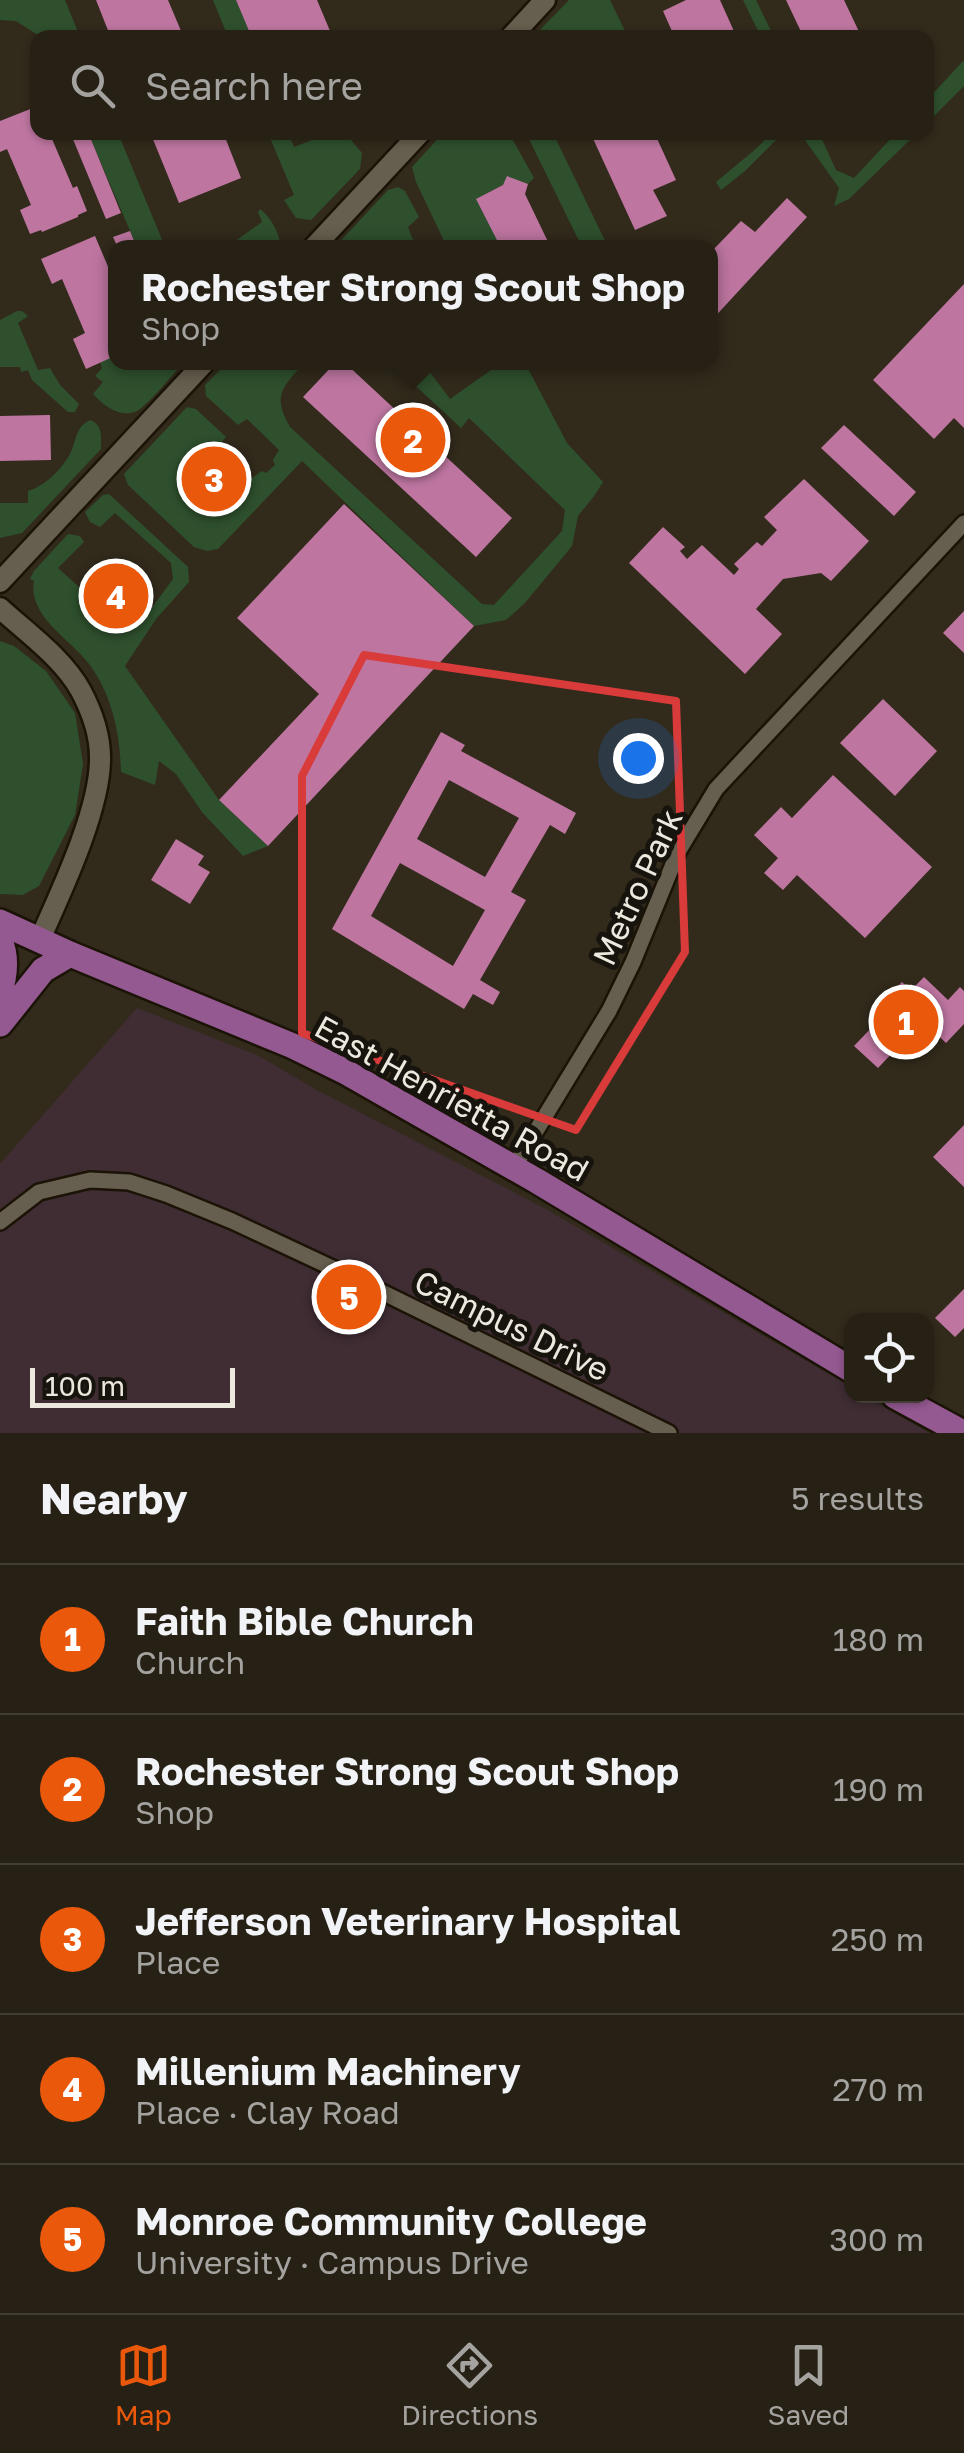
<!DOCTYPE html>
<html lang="en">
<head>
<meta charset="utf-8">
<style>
	:root { --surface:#262015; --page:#322d22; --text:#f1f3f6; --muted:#a4a3a0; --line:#423e34; --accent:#ea580c }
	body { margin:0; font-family:"Golos Text",sans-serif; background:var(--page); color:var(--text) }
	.controls { position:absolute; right:30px; bottom:30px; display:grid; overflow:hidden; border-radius:20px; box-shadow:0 2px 8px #0004 }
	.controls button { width:90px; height:90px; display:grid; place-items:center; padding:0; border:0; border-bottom:2px solid var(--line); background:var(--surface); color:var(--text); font:50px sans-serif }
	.scale { position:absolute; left:30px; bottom:25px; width:205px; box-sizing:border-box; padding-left:10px; border:5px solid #ece8de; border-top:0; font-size:28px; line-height:35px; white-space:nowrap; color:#ece8de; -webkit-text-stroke:8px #17140d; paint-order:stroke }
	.you { position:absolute; left:638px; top:758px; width:35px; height:35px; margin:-25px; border:8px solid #fff; border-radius:50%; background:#1a73e8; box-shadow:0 0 0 15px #1a73e833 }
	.badge { display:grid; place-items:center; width:65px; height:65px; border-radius:50%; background:var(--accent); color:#fff; font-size:32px; font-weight:700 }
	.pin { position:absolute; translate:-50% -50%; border:5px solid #fff; box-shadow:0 2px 10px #0006 }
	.popup { position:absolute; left:108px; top:240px; width:610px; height:130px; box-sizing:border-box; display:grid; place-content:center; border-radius:20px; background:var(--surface); filter:drop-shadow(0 2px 8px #0005); font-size:32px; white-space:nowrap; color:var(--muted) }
	.popup b { font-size:38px; color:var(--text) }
	.popup::after { content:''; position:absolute; left:50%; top:100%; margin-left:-20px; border:20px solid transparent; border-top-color:var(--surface) }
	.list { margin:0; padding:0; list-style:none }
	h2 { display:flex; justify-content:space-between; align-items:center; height:130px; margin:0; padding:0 40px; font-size:42px }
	h2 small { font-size:32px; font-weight:400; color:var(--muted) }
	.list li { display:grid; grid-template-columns:65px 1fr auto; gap:30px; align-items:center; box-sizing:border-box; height:150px; padding:0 40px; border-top:2px solid var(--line) }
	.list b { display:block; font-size:38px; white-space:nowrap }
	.list p { margin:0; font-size:32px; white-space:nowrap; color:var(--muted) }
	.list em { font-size:32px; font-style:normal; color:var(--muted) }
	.icon { flex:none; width:55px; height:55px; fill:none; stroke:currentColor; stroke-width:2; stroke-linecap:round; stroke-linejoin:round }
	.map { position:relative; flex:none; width:964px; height:1433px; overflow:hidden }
	.search { position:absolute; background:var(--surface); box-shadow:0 2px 8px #0004; left:30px; right:30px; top:30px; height:110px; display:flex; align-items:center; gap:25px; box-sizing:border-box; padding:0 35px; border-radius:20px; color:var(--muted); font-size:38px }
	.sheet { height:880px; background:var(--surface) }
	nav { display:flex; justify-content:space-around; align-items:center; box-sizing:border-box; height:140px; border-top:2px solid var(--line); background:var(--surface); font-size:28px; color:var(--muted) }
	nav a { display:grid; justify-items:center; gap:5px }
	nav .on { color:var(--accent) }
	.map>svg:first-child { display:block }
	.education { fill:#402d34 }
	.green { fill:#2e502d }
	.building { fill:#be76a1; fill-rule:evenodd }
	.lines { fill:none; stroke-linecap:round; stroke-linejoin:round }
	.minor-casing { stroke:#1a1306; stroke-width:20 }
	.tertiary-casing { stroke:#1a1306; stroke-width:25 }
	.primary-casing { stroke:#1a1306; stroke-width:30 }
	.minor { stroke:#665e4e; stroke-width:15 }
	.tertiary { stroke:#665e4e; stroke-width:20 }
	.primary { stroke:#945991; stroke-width:25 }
	.marked { fill:none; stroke:#d83b3a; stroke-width:8; stroke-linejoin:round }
	.labels { text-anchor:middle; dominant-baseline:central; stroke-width:10; stroke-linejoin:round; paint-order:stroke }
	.street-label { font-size:32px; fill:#ece8de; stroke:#17140d }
</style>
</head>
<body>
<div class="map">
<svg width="964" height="1433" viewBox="0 0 964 1433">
	<rect width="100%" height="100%" fill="#322b1c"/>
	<path class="education" d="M137,1008l122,48 56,33 229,119 307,179 1,9h13l64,37h-929v-269z"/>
	<path class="green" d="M0,0h65l15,37h-39l-25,-16 -16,-1z
		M213,0h23l16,37h-24z
		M569,0h41l18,37h-95z
		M743,0h13l18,37h-13z
		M964,60v26l-37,37v-23z
		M88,133h30l47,114h-28z
		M268,133h20l6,14 36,-14h15l17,20 -2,16 -49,51 -15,-2 -12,-18 10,-5z
		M443,133h66l25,45 -6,6 -21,-7 -4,8 -26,14 24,48h-54l-31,-65 -4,-15z
		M526,133h30l-2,2 54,112h-26z
		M771,133h12l-38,38 -24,19 -5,-8 41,-34z
		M786,133h33l17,37 18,8 42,-45h21l-68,66 -15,7 5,-18 -39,-55 -8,3z
		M398,187l7,4 14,26 -11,10 4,11 8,9h-85l53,-57z
		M260,209c10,7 21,26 20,38h-53l35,-25 -4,-10z
		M17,311h5l6,5 -10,7 20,47 12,-2 10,17 19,19 -4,8h-7l-36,-32 -4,-10 -7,2 -1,-5h-20v-47z
		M115,356v6l68,1c-9,10 -36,43 -46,48 -17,8 -34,-6 -44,-17l10,-12 -8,-6 7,-8 -2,-6z
		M227,363h77c-22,25 -32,32 -14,64l192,177 12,1 68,-74 3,-21 -96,-92 -8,10 -70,-65h32l27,36 51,-36h24l42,80 36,39 -9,14 -16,20 -6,30 -47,57 -19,17 -32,6 -172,-165 -84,88 -11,2 -13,-4 -66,-62 -4,-11 63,-67 9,2 30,28 -43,50 27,25 36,-38 6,4 10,-7 4,2 9,-8 -2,-5 6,-10 -32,-31 -9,6 -32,-29 -1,-11z
		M90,420c13,5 11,17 11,29l-79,84 -22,5v-35h28v-12c17,-5 33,-21 42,-37 7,-14 5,-27 20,-34z
		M109,494l79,73 1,15 -33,37 -31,47 94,134 49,46 -25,10 -41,-44 -26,-38 -17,-13 -4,24 -34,-13c-1,-37 -8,-73 -29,-104 -18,-27 -65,-51 -58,-87l-4,-2 4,-8 34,-37 12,2 4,6 -26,26 70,63 25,-25 20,-27 -2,-16 -56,-50 -15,14 -10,-5 -5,-10 18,-17z
		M0,641l14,5 32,25 29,42 8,51 -8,51 -36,71 -16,9 -23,-1z"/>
	<path class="building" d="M96,0h72l16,38h-73z
		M236,0h81l16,38h-81z
		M686,0h34l17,38h-62l-12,-27z
		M786,0h58l18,38h-58z
		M38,106v26h11l24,56 4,-2 10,25 -9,4v2l-36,15 -1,-2 -11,4 -10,-24 11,-5 -24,-56 -7,3v-31z
		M70,132h18l33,81 -15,6z
		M150,132h73l18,46 -62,25z
		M590,132h64l22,48 -23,10 14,26 -32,14z
		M507,176l21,8 -3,10 26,54h-50l-25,-49 27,-14z
		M787,198l20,19 -97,105v-69l31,-32 14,11z
		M130,231l7,17h-19l-5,-11z
		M95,236l20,47v73l-29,13 -13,-30 12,-6 -23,-54 -10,5 -11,-25z
		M964,284v144l-10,-10 -20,21 -61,-59z
		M336,362h8l168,156 -36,39 -173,-160z
		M50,415l1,45 -51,1v-45z
		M844,425l72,67 -22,24 -73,-68z
		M219,447l25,23 -7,8 3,3 -29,32 -29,-26z
		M804,479l65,62 -38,40 -10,-8 -38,6 -27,30 26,25 -37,40 -116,-111 34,-36 22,20 -5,4 7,8 15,-14 32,30 5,-6 -5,-5 23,-22 5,4 15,-16 -13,-13z
		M344,504l130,122 -206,220 -49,-46 100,-106 -82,-76z
		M105,560l48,46 -25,26 -48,-45z
		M964,611v42l-21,-20z
		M883,699l54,52 -42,45 -55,-53z
		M441,732l24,13 -4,6 115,62 -11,21 -15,-9 -39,67 15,8 -46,80 20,12 -7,13 -20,-11 -9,15 -132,-80zM449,780l70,38 -34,59 -68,-38zM400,863l85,47 -32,56 -82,-50z
		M833,775l99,92 -67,71 -68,-63 -14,15 -19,-17 14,-15 -24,-23 27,-28 11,11z
		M176,839l28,17 -6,9 12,7 -20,32 -39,-24z
		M924,977l24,23 12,-13 4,4v33l-18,19 -23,-22 -45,47 -24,-22 42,-44 -7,-7 13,-13 6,6 3,-4 3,3z
		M964,1125v62l-31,-30z
		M964,1289v39l-9,9 -20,-19z"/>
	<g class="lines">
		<g class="minor-casing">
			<path id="minor" d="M514,1167l95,-156 24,-49 45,-110 38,-63 248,-266
				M0,1222l39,-30 51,-12 39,2 37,12 66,27 109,51 328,161"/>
		</g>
		<g class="tertiary-casing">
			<path id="tertiary" d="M510,38l35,-38
				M313,248l108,-116
				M0,582l205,-220
				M0,608c27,25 63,50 81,83 10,19 19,44 19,66 1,51 -39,135 -60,182"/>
		</g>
		<g class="primary-casing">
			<path id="primary" d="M0,922l70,32 223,92 51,25 193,110 315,189
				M0,941c7,15 5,35 0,50
				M0,1024l43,-54 27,-16
				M895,1396l68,37"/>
		</g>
		<use href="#minor" class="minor"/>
		<use href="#tertiary" class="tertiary"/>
		<use href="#primary" class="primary"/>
	</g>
	<path class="marked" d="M364,655l312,46 9,251 -109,178 -274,-97v-257z"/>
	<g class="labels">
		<g class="street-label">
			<text transform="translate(637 887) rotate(-65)">Metro Park</text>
			<text transform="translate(452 1098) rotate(29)">East Henrietta Road</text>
			<text transform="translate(512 1325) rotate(26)">Campus Drive</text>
		</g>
	</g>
</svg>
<div class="controls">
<button><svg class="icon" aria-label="locate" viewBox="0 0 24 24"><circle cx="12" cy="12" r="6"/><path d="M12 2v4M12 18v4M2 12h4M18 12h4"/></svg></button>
</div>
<div class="scale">100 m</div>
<div class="you"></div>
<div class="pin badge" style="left:906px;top:1022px">1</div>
<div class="pin badge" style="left:413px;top:440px">2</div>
<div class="popup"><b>Rochester Strong Scout Shop</b>Shop</div>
<div class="pin badge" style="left:214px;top:479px">3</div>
<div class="pin badge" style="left:116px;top:596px">4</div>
<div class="pin badge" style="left:349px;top:1297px">5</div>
<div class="search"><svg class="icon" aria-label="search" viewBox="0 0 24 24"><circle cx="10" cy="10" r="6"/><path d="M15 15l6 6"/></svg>Search here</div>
</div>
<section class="sheet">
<h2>Nearby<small>5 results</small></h2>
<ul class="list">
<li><span class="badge">1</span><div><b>Faith Bible Church</b><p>Church</p></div><em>180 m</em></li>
<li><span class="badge">2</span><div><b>Rochester Strong Scout Shop</b><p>Shop</p></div><em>190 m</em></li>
<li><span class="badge">3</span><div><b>Jefferson Veterinary Hospital</b><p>Place</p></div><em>250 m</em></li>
<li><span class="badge">4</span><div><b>Millenium Machinery</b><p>Place · Clay Road</p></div><em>270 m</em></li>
<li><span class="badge">5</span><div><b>Monroe Community College</b><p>University · Campus Drive</p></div><em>300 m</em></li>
</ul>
</section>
<nav>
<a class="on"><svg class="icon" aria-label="map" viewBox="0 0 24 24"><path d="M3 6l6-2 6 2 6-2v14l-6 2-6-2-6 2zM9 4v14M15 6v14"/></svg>Map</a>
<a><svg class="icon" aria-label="directions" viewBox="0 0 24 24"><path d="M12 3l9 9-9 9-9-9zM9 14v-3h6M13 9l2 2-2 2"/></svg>Directions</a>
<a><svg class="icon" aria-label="saved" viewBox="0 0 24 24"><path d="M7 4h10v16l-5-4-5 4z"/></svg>Saved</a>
</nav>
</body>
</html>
